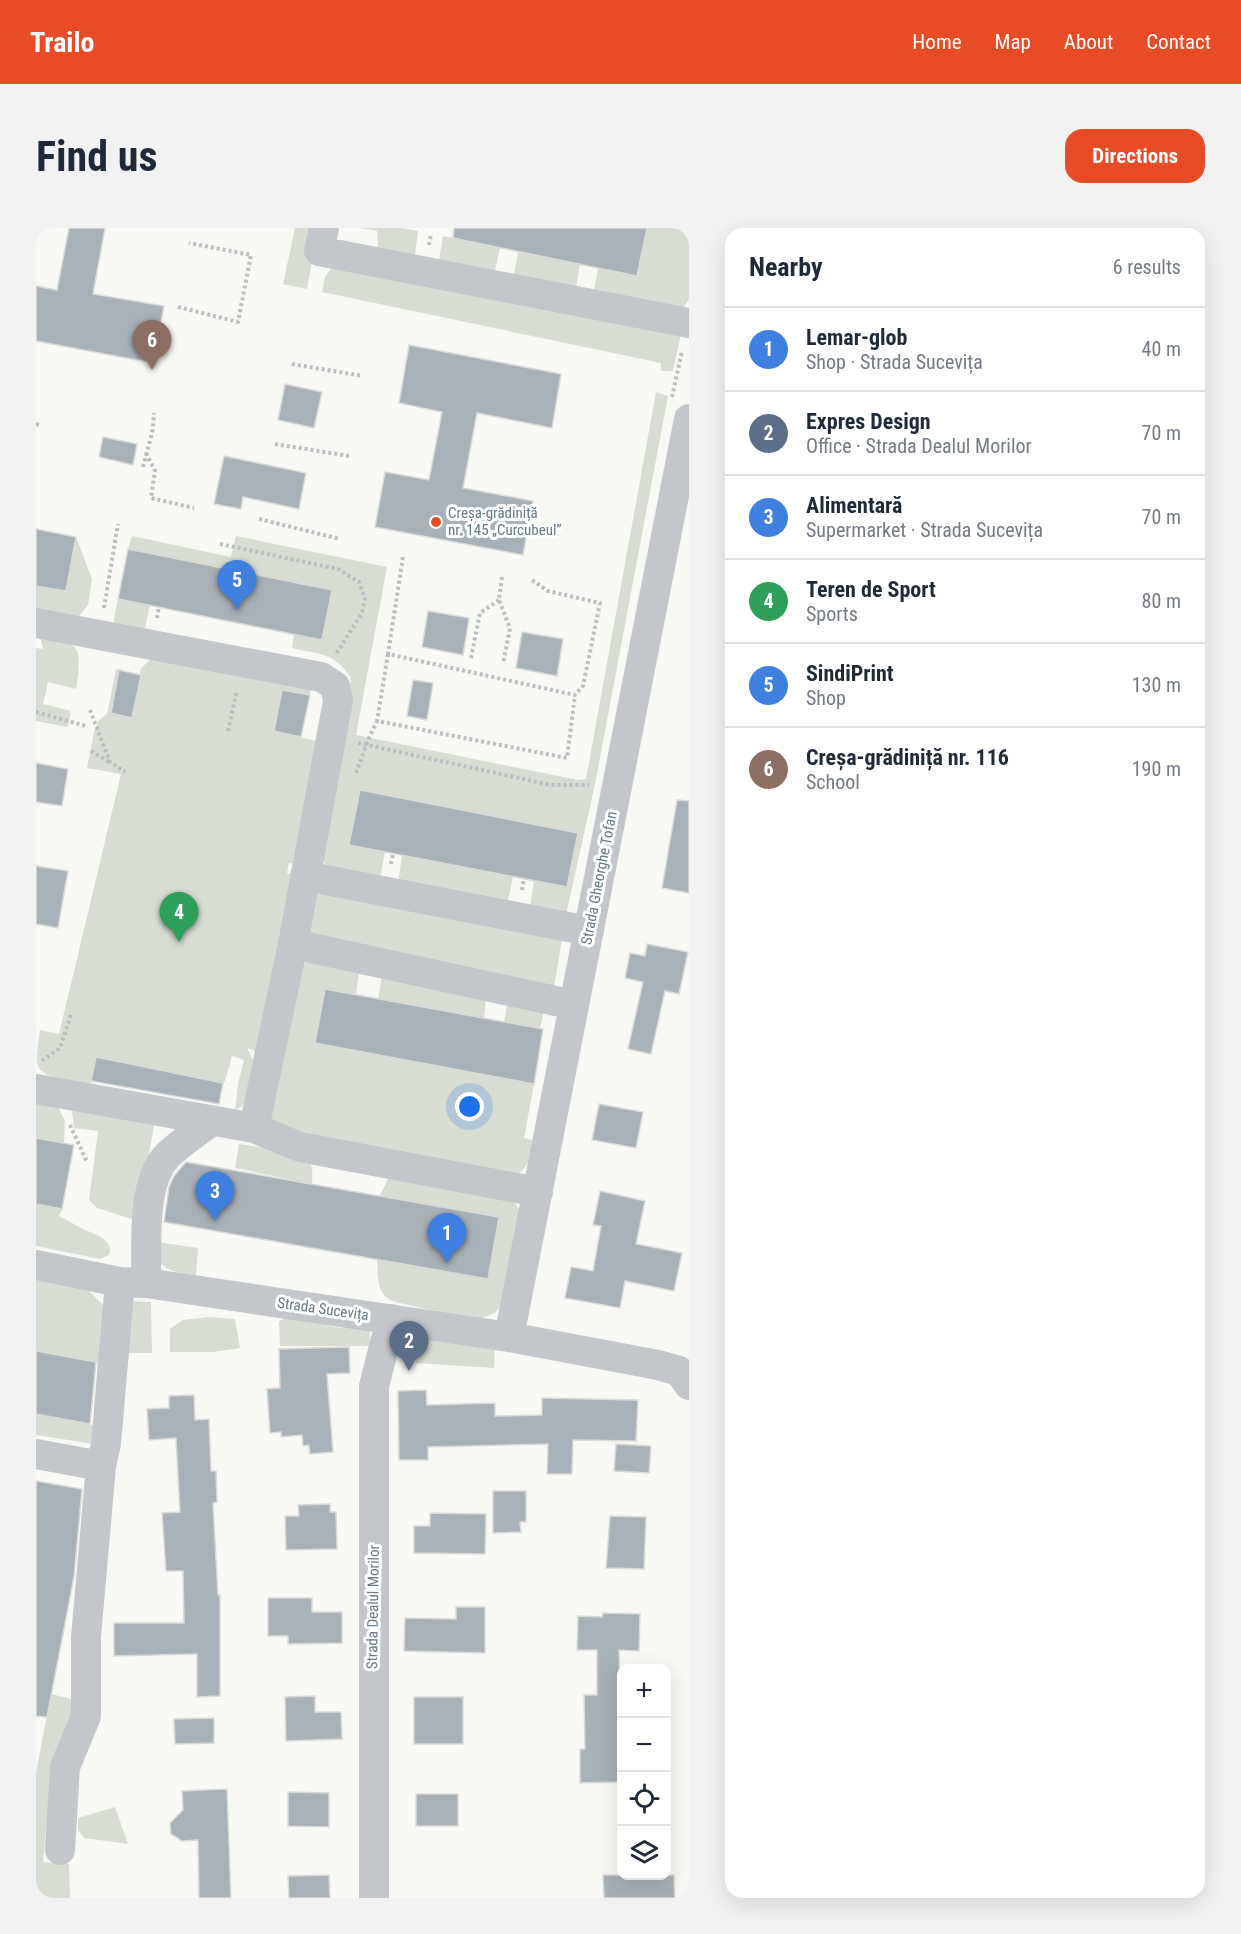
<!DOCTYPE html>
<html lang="en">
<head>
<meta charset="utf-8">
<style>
	:root { --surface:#fff; --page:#f2f2f3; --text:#1f2937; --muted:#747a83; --line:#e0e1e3; --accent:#e74c26 }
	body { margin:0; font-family:"Roboto Condensed",sans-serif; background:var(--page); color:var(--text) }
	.controls { position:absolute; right:18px; bottom:18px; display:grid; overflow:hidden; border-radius:12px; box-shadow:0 6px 24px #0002 }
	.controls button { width:54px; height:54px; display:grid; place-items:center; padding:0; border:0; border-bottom:2px solid var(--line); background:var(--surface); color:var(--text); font:30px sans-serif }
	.you { position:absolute; left:434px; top:879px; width:21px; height:21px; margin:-15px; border:4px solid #fff; border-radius:50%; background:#1a73e8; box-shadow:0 0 0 9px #1a73e833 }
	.badge { display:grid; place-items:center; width:39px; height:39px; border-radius:50%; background:var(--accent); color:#fff; font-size:20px; font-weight:700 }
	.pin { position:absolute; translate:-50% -50px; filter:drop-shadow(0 2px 3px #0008) }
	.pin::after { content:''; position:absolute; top:32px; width:21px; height:18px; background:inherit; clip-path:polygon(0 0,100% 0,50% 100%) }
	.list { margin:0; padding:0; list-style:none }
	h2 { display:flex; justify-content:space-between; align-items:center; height:78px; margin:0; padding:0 24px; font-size:26px }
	h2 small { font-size:20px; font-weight:400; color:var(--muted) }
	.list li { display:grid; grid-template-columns:39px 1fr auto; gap:18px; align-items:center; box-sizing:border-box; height:84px; padding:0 24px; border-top:2px solid var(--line) }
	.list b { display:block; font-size:22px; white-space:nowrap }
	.list p { margin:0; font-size:20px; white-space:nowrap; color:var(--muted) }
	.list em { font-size:20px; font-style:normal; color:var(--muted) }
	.icon { flex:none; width:33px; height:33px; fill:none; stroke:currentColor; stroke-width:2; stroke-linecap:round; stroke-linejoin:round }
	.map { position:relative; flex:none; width:653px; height:1670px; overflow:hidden; border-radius:18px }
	header { display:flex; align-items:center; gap:36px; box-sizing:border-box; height:84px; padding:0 30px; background:var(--accent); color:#fff }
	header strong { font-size:28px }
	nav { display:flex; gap:33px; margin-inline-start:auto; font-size:21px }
	.intro { display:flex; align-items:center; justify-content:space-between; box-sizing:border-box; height:144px; padding:0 36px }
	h1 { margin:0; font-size:42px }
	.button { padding:15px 27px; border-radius:18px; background:var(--accent); color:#fff; font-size:21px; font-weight:700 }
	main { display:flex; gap:36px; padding:0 36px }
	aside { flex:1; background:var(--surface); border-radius:18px; box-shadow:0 6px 24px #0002 }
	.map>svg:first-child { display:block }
	.green { fill:#d8ddd4 }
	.building { fill:#a8b1b7; stroke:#dadad7; stroke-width:1.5 }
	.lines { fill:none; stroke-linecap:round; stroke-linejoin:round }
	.path { stroke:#babec0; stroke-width:4; stroke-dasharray:3 3; stroke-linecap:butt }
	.minor { stroke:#c3c7cb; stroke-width:30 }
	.poi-dot { fill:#e74c26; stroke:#fff; stroke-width:2 }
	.labels { text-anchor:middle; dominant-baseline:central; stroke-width:6; stroke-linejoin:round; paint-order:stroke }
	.poi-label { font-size:15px; fill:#667987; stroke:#fff; text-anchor:start }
	.street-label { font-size:15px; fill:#667987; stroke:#fff }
</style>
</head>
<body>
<header>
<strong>Trailo</strong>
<nav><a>Home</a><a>Map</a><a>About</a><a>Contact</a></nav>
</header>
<div class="intro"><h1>Find us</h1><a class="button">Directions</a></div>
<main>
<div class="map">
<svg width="653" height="1670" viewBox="0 0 653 1670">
	<rect width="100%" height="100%" fill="#f8f8f5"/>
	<path class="green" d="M259,0h23l-11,61 -24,-5z
		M325,0h40l17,3 -3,24 -37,-6 -1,-18z
		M606,0h47v72l-8,10 -87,-19 4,-23 39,8z
		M407,8l57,12 -5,23 -56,-11z
		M482,24l62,12 -4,24 -62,-13z
		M296,39l350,62 -9,42h-12v-8l-339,-71 3,-15z
		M620,164l12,4 -72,383 -30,136 -36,-7 4,-27 33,6 10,-54 -217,-43 -11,55 36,7 -5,27 -54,-13 -6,-9 31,-179c-17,-26 -30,-23 -59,-30l2,-14 28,6 -194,-91 4,-13 99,21 5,-21 151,31 -31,168 222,45 8,-1z
		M40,309l16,42 -4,26 -10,12 -42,-3v-28l30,5z
		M82,371l32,6 -7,31 -31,-7z
		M3,404c41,14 44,11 37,57l-28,-7 -5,22 28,7 -3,16 -32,-6v-73l7,1z
		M126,427l149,31 -1,9 -28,-5 -8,41 50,12 -23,122 -12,-2 -2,10 4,2 -29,178 -15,-5 12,24 -15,33 -9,5 3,-26 6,-24 -12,-4 -7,25 -2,2 -127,-26 -5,27c-15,-3 -50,-3 -54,-21 -1,-9 2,-23 3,-33l19,4 62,-260 -34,-6 7,-36 5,-12 8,-6 9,-45 3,1 -8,43 20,5 10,-50 8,-7z
		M366,627l111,22 -6,27 -109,-20z
		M294,660l233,46 -9,53 -242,-48 -6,-14 10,-30z
		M275,731l49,5 -4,30 -31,-5 -10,54 219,41 -10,54 11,3c-5,17 -5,25 -20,35l-228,-41 -18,-15 34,-156z
		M347,743l103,28 -2,19 -106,-19z
		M473,767l36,9 -5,25 -36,-7z
		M0,873l21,4 8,16 -1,22 -28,-5z
		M40,877l78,20 -16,96 -41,-13 -8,-8 9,-69 -24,-3 -2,-16z
		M203,916c17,3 64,5 72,21 2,6 1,14 1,19l-77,-16z
		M353,949l122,21 7,9 2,8 -16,86 -9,12 -19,7 -81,-18c-19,-7 -17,-24 -18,-43l111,20 11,-62 -120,-20z
		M0,976l26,5 -3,7c8,4 15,8 22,12 11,6 34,10 28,27l-9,4 -64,-13z
		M120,1014l42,6 -2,27c-18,-2 -26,-2 -39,-15z
		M0,1052l52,10 22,22 -1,53 -73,-14z
		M97,1073l18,1 1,51h-28z
		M173,1089l26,2 5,29 -27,4h-43v-23l13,-9z
		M249,1089l56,11 20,-4 9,8v14h-90l-1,-24z
		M380,1110l79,11 -1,19 -78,-5z
		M0,1186l62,12 -4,18 -58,-9z
		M15,1466l25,6 -2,7 -22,59 -9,96 26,2 1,34h-34v-125z
		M79,1579l13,37 -44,-6 -6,-8v-12z"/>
	<path class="building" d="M33,0h36l-12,66 71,12 -11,57 -117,-22v-55l21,4z
		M418,0h193l-10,48 -184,-38z
		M373,117l152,29 -9,54 -75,-15 -14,75 70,13 -10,54 -148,-28 10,-55 44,8 13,-68 -43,-9z
		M249,156l37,8 -8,36 -36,-8z
		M67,209l34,7 -4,21 -34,-8z
		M188,228l82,17 -7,36 -56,-12 -2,12 -27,-5z
		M0,301l40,8 -10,54 -30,-5z
		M92,321l204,41 -10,50 -204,-41z
		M392,383l41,7 -6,37 -41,-8z
		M486,404l41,7 -6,37 -41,-8z
		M83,442l22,5 -9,43 -21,-5z
		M377,452l20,3 -6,37 -20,-4z
		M246,462l28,5 -9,42 -27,-6z
		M0,535l32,6 -6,37 -26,-4z
		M324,562l218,43 -11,54 -218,-42z
		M641,572l12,1v92l-27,-5z
		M0,638l32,5 -10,57 -22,-4z
		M611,716l41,8 -9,42 -14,-3 -14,63 -23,-5 15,-67 -18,-4 5,-25 15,3z
		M289,761l218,40 -9,55 -219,-41z
		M60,829l127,26 -4,21 -128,-23z
		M563,876l44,8 -7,36 -44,-8z
		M0,910l38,7 -12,64 -26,-5z
		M150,934l313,55 -11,62 -324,-57 5,-35 5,-11z
		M564,963l45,10 -9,43 46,9 -8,38 -49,-10 -5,27 -55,-10 6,-31 22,4 8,-45 -8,-1z
		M313,1119l1,26 -23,1 6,78 -23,2 -1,-9 -6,1 -1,-11 -21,2v-5l-11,1 -3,-44 13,-1 -1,-39z
		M0,1123l60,11 -6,62 -54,-10z
		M390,1162l1,15 68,-2v13l47,-1v-17l96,2 -2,41 -63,-1 -1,34h-25l1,-30 -120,3v13h-29l-1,-69z
		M158,1167l1,25 14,-1 2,52h5l1,31 -4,1 5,92h2v101l-23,1v-43l-83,2v-33h70l-1,-52h-17l-4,-58 18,-1 -4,-74 -27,2 -2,-31 22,-1v-12z
		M580,1216l35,2 -2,27 -35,-2z
		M0,1253l46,8 -8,88 -27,140 -11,-1z
		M457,1263h33v31h-6l1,10 -28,1z
		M294,1276v8h6l1,37 -51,1 -1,-34h14l-1,-11z
		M394,1285l56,1 -1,40 -71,-1v-27h16z
		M574,1288l36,1 -2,52 -38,-1z
		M232,1370h44v14h30v31l-54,1v-8h-20z
		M420,1379h29v46l-81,-2 1,-33 51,1z
		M567,1385l37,1 -1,37 -20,-1 1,46h1v86l-41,1v-34h5l-1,-54h13v-45h-20l1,-34 24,1z
		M279,1468v16h26l1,27 -56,2 -1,-44z
		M378,1469h49v47h-49z
		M178,1490v25l-39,1 -1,-25z
		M191,1561l4,109h-32l-1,-58 -16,1 -11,-7 -1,-11 13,-13 -1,-19z
		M252,1564l41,1v34l-41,-1z
		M380,1566h42v32h-42z
		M293,1647l1,23h-41l-1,-22z
		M567,1647h71l1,23h-71z"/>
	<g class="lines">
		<path class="path" d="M393,17l2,-11
			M142,79l60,15 13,-67 -62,-12
			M256,136l71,12
			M636,169l10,-46
			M0,196l3,1
			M239,216l74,12
			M110,225l9,18 -4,27 43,10
			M107,239l10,-38 1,-16
			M223,291l81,20
			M184,316l118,25 21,13 6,16 -3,15 -26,41
			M367,329l-15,97 187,41 8,-9 17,-83 -52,-12 -16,-11
			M466,349l-3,23 11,28 -7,36
			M68,380l14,-84
			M121,390l2,-11
			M352,426l-11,67 190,37 8,-63
			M435,430l9,-45 19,-13
			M54,482l20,52 15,10
			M0,484l50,14
			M192,503l9,-41
			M322,515l193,42h38
			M55,523l18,11
			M320,545l13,-35 8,-17
			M355,636l2,-11
			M486,662l2,-11
			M6,833l18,-13 12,-36
			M34,897l17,37"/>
		<path class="minor" d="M288,0l-5,23 370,72
			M0,395l285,54 14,9 3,15 -45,243 -39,184
			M269,648l284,55
			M257,716l281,61
			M0,861l218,39 46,19 238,45
			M0,1037l84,17 26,1 363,54 149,28 21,6 10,14
			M110,1055c1,-35 -5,-100 21,-127 13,-13 30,-24 45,-35
			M473,1109l180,-918
			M0,1226l65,12
			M24,1622l5,-83 21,-51v-79l15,-171 5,-22 14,-162
			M338,1670v-512l17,-67"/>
	</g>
	<circle class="poi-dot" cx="400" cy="294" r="6"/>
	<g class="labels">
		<g class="poi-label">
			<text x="412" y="285">Creșa-grădiniță<tspan x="412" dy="17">nr. 145 „Curcubeul”</tspan></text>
		</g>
		<g class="street-label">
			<text transform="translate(563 650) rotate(-79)">Strada Gheorghe Tofan</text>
			<text transform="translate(287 1081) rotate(8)">Strada Sucevița</text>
			<text transform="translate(337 1379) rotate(-89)">Strada Dealul Morilor</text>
		</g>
	</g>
</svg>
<div class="controls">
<button>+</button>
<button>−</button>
<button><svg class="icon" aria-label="locate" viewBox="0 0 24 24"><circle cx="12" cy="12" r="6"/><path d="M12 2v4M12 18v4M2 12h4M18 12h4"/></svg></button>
<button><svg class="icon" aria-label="layers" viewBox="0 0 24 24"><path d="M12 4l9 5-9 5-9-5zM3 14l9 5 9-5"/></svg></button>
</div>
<div class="you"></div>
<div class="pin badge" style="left:411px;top:1035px;background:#3f7fe0">1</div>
<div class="pin badge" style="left:373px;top:1143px;background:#5c6f8a">2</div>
<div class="pin badge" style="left:179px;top:993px;background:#3f7fe0">3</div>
<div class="pin badge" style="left:143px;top:714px;background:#2e9e5b">4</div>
<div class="pin badge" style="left:201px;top:382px;background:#3f7fe0">5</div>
<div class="pin badge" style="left:116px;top:142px;background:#8d6e63">6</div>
</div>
<aside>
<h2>Nearby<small>6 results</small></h2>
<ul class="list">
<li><span class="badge" style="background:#3f7fe0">1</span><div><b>Lemar-glob</b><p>Shop · Strada Sucevița</p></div><em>40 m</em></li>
<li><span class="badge" style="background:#5c6f8a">2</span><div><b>Expres Design</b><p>Office · Strada Dealul Morilor</p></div><em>70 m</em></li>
<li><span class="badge" style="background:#3f7fe0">3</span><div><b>Alimentară</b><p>Supermarket · Strada Sucevița</p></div><em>70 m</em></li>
<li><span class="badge" style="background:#2e9e5b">4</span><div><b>Teren de Sport</b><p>Sports</p></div><em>80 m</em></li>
<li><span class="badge" style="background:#3f7fe0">5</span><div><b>SindiPrint</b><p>Shop</p></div><em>130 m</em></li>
<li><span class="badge" style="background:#8d6e63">6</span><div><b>Creșa-grădiniță nr. 116</b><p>School</p></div><em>190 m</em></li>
</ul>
</aside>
</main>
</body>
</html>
